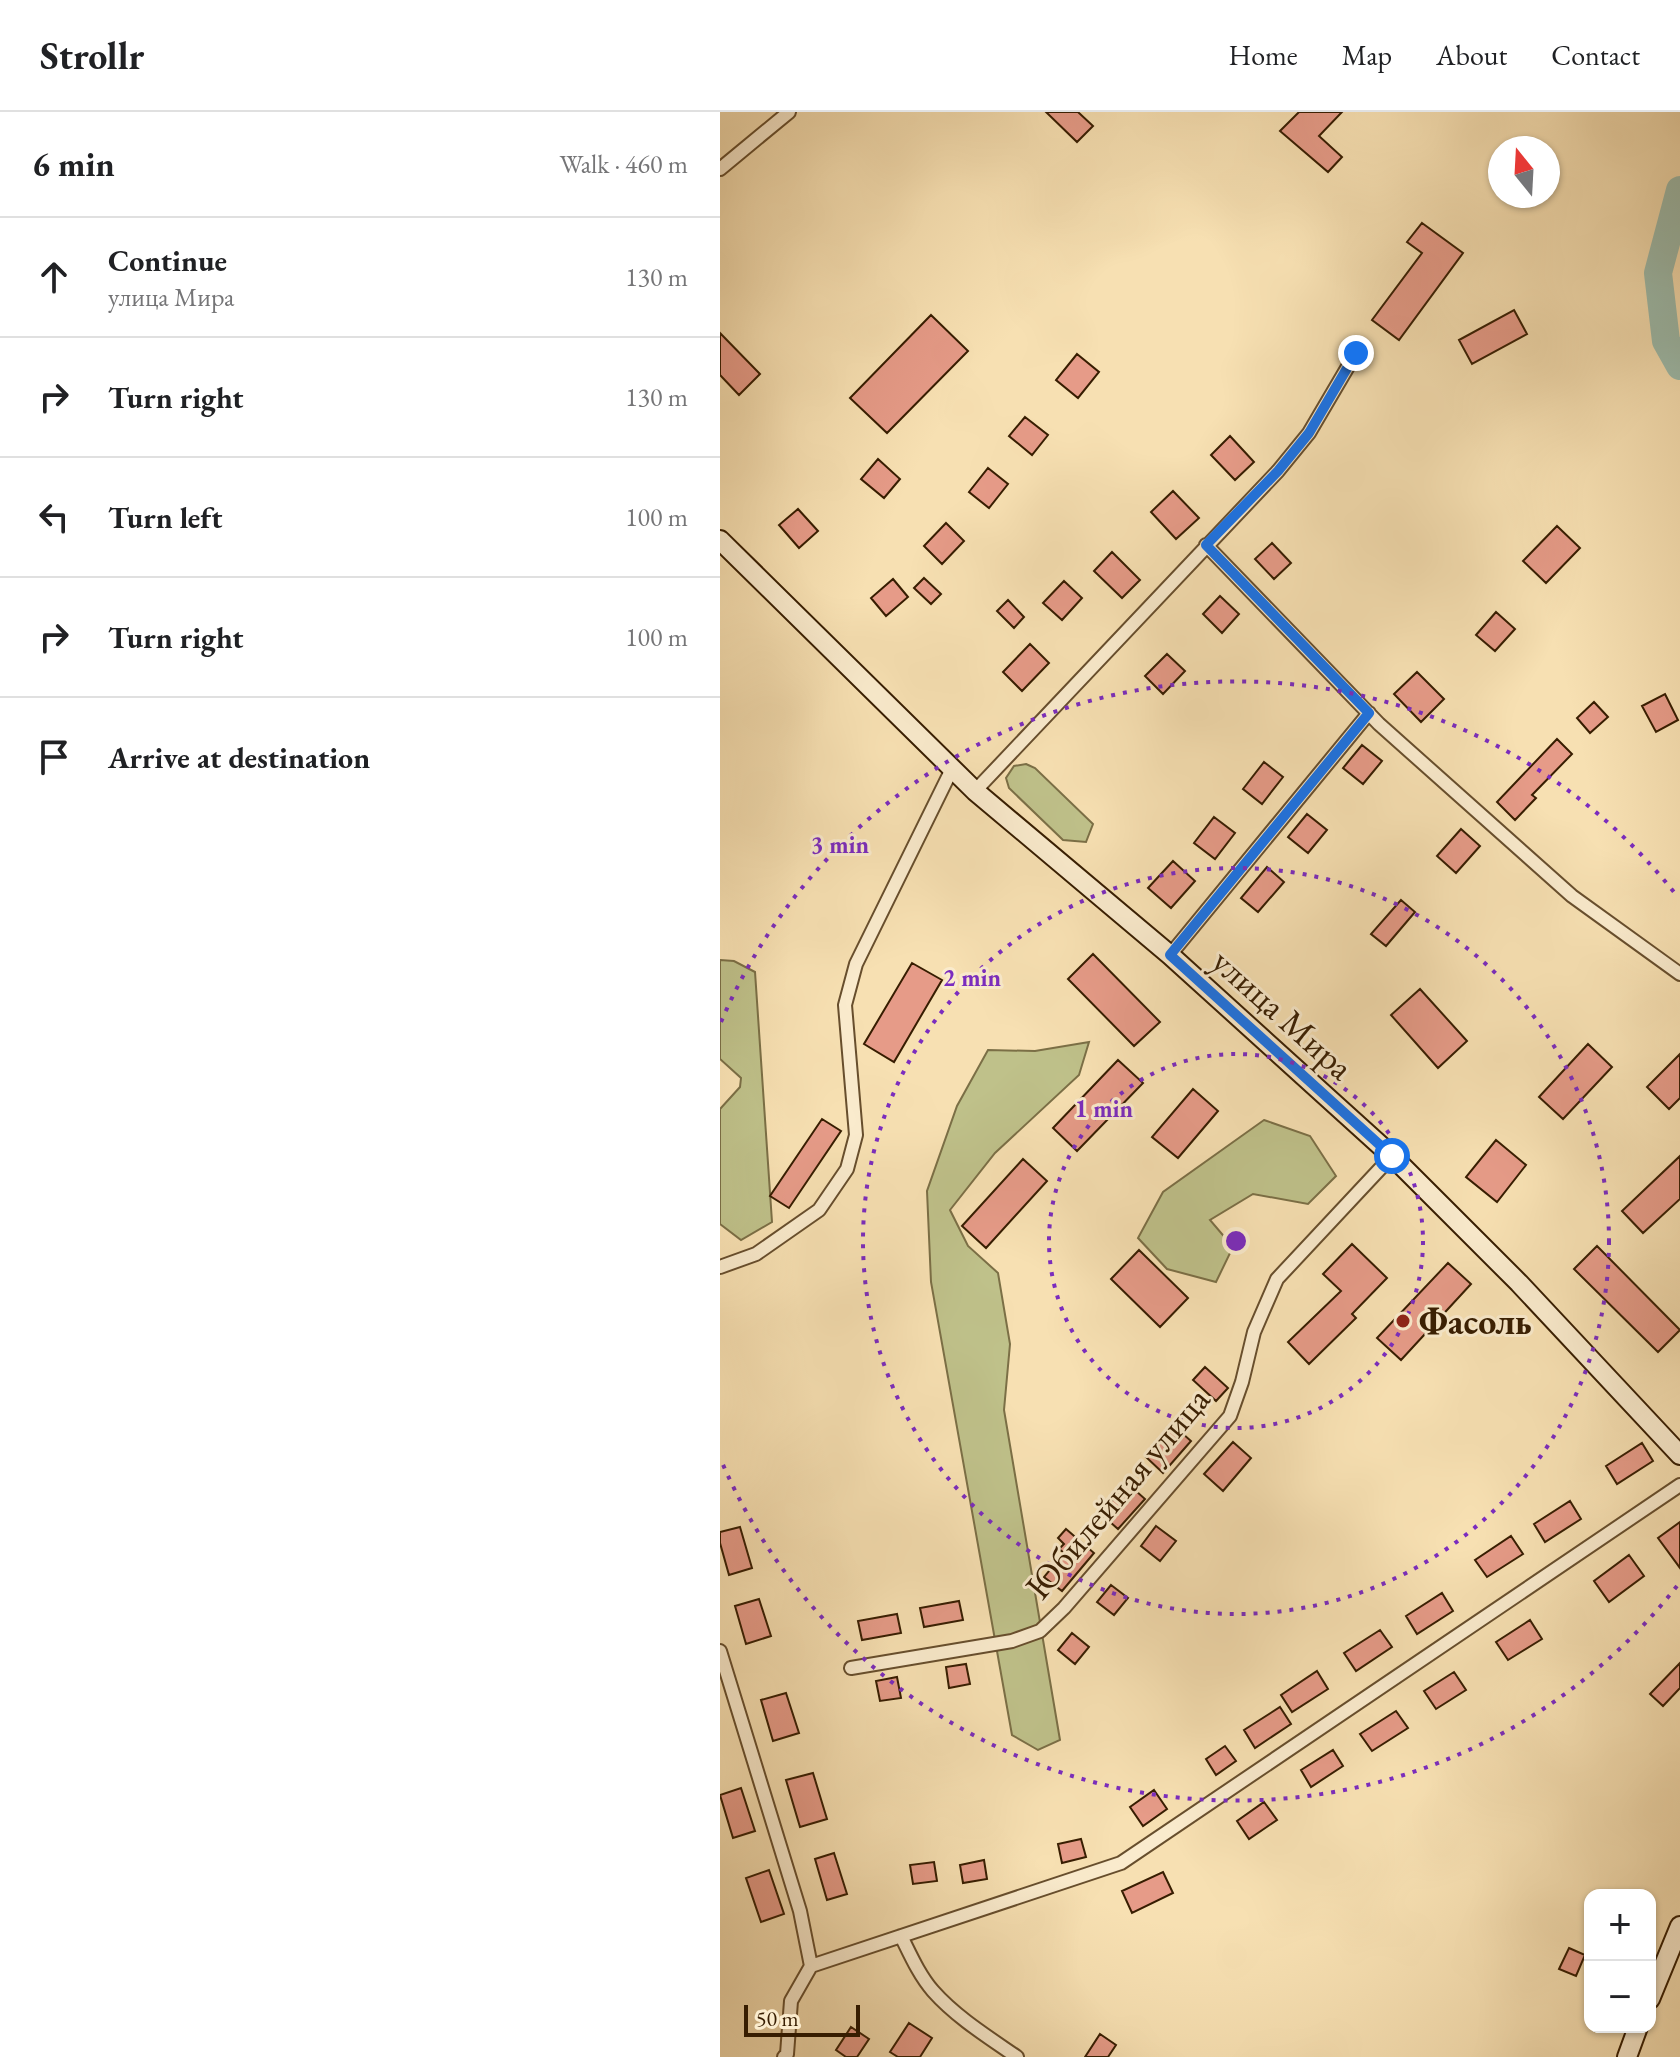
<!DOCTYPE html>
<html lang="en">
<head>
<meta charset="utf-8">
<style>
	:root { --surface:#fff; --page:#f2f2f2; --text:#202124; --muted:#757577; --line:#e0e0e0 }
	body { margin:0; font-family:"EB Garamond",serif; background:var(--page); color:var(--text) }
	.controls { position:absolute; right:24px; bottom:24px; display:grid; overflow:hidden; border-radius:16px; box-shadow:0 2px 6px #0004 }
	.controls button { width:72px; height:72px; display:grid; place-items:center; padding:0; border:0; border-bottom:2px solid var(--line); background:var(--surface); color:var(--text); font:40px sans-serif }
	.compass { position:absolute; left:768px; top:24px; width:72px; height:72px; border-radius:50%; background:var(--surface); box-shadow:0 2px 6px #0004; rotate:342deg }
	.scale { position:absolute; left:24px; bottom:20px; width:116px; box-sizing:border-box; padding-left:8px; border:4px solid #371d01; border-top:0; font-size:22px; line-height:28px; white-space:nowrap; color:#371d01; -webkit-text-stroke:6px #faebcd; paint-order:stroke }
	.stop { position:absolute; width:24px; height:24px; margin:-18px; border:6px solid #1a73e8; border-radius:50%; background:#fff }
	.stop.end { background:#1a73e8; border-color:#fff; box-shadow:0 2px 8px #0008 }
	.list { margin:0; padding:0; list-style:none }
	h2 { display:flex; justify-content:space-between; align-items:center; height:104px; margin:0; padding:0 32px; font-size:34px }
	h2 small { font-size:26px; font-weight:400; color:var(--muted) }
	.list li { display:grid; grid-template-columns:52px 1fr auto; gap:24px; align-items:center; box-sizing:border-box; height:120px; padding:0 32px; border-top:2px solid var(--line) }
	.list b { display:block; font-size:30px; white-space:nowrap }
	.list p { margin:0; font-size:26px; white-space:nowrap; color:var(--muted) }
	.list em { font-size:26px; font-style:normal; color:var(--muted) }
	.icon { flex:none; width:44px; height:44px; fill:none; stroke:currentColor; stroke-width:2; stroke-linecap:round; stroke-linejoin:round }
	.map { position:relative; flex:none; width:960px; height:1945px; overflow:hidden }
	header { display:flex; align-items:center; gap:48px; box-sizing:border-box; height:112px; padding:0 40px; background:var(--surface); border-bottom:2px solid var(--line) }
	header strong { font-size:38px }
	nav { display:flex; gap:44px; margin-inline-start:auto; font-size:28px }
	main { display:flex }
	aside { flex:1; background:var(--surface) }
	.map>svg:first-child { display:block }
	.green { fill:#bfc18a; stroke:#7b6f46; stroke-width:2 }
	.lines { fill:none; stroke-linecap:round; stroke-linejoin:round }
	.river { stroke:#9dbdae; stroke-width:28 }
	.building { fill:#e69b88; stroke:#371d01; stroke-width:2 }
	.street-casing { stroke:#674e2d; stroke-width:16 }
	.secondary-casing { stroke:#371d01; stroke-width:22 }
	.street { stroke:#faebcd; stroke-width:12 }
	.secondary { stroke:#faebcd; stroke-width:18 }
	.route { stroke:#1a73e8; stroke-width:10 }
	.ring { fill:none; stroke:#7b2cbf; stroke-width:4; stroke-dasharray:4 8 }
	.poi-dot { fill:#8f2418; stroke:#faebcd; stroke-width:3 }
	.labels { text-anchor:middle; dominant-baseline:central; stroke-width:6; stroke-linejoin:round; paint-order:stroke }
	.street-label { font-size:36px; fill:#371d01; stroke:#faebcd }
	.poi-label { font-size:36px; font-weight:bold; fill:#371d01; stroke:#faebcd; text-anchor:start }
	.centre { fill:#7b2cbf; stroke:#faebcd; stroke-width:4 }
	.ring-label { font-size:24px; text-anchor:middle; font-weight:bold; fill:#7b2cbf; stroke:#faebcd; stroke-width:6; stroke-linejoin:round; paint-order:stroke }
</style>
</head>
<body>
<header>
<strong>Strollr</strong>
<nav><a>Home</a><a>Map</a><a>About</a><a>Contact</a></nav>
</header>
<main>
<aside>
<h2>6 min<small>Walk · 460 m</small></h2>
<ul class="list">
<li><svg class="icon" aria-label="ahead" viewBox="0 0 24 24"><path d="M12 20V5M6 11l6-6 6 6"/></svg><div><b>Continue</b><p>улица Мира</p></div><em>130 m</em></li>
<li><svg class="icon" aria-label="right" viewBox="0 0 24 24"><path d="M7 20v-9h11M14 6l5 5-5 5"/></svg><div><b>Turn right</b></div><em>130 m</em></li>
<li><svg class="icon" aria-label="left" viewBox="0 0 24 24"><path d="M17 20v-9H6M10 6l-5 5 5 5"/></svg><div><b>Turn left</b></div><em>100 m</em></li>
<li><svg class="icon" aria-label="right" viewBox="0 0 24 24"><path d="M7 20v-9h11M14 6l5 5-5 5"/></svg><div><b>Turn right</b></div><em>100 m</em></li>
<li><svg class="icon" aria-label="arrive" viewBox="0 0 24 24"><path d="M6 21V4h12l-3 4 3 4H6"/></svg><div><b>Arrive at destination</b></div></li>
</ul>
</aside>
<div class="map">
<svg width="960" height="1945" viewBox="0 0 960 1945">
	<rect width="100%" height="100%" fill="#f7e0b2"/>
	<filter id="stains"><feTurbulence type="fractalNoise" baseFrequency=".0025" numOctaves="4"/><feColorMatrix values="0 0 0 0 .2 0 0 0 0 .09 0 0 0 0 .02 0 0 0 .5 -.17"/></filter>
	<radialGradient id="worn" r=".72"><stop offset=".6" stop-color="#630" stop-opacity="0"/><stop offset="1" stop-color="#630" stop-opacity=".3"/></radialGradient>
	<path class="green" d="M306,652l9,4 58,56 -7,18 -23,-2 -54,-52 -3,-10 8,-12z
		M0,848l14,1 21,11 17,250 -31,18 -21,-16v-115l20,-22 1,-9 -21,-19z
		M369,930l-10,33 -84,78 -45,57 18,36 30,27 12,71 -6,66 56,330 -22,10 -26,-15 -81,-453 -4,-91 30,-85 31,-56 47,1z
		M544,1008l46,16 26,40 -28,28 -55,-10 -43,26 23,27 -17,35 -49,-13 -29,-31 25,-46z"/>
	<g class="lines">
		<path class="river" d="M960,78l-22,83 8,68 14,25"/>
	</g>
	<path class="building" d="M326,0h32l15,14 -16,16z
		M579,0h43l-23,24 23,21 -14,15 -48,-41z
		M702,111l41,30 -64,87 -27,-20 50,-67 -15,-11z
		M794,198l13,24 -55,30 -13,-24z
		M211,203l37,36 -81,82 -37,-35z
		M0,221l40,41 -21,21 -19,-20z
		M357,242l22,18 -21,26 -22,-18z
		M305,305l23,18 -16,20 -23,-19z
		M510,324l24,26 -19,18 -24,-25z
		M158,347l22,20 -16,19 -23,-19z
		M268,356l20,16 -19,24 -20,-16z
		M453,379l26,27 -23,21 -25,-27z
		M78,397l20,22 -19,17 -20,-23z
		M226,411l18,18 -22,23 -18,-18z
		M837,414l23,22 -34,35 -23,-22z
		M552,431l19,20 -17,16 -19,-20z
		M392,440l28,28 -18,18 -28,-27z
		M204,466l17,16 -10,10 -17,-16z
		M173,467l15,18 -22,19 -15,-18z
		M344,469l18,17 -20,22 -19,-17z
		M500,484l19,18 -17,19 -19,-19z
		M288,488l16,17 -10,11 -17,-17z
		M776,500l19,17 -20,22 -19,-16z
		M310,532l19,19 -27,28 -19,-19z
		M447,542l18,17 -22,23 -18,-18z
		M697,560l27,27 -23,23 -27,-28z
		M945,582l13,26 -22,12 -14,-26z
		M874,590l14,15 -18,16 -13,-15z
		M837,627l15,15 -40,41 4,3 -21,22 -18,-18z
		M642,633l20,16 -19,23 -20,-16z
		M544,650l19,15 -21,27 -19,-15z
		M587,702l20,16 -19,23 -20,-16z
		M494,705l21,16 -20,26 -21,-16z
		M741,717l19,17 -24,27 -19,-17z
		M453,749l22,20 -24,27 -23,-20z
		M547,755l17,15 -26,30 -17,-14z
		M681,788l14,12 -29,34 -15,-12z
		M373,842l67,68 -26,24 -66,-67z
		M192,851l30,17 -48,82 -30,-18z
		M700,877l47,52 -29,27 -47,-53z
		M868,932l24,23 -49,52 -24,-22z
		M960,942v44l-11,11 -22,-22z
		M398,948l25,23 -66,68 -24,-23z
		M473,977l25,22 -40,47 -26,-21z
		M102,1007l19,12 -52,77 -19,-12z
		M776,1028l30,25 -29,37 -31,-25z
		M960,1044v43l-37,34 -21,-22z
		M303,1047l24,22 -61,67 -24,-22z
		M632,1132l35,34 -35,36 4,4 -47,46 -21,-22 53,-51 -18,-17z
		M877,1134l83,84 -22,22 -84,-83z
		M419,1138l49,48 -28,29 -49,-48z
		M728,1151l23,21 -70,76 -24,-22z
		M485,1255l23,21 -12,13 -23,-21z
		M454,1314l17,15 -28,32 -17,-16z
		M513,1330l18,16 -28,33 -19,-17z
		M922,1331l11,18 -36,23 -11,-18z
		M407,1371l18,16 -27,30 -17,-15z
		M850,1389l11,18 -36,23 -11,-18z
		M960,1410v46l-22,-30z
		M436,1414l20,15 -16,20 -19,-15z
		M20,1415l12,41 -23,7 -9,-32v-11z
		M346,1417l28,24 -32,38 -18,-14 20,-24 -5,-4 5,-5 -6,-6z
		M791,1424l12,18 -36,23 -12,-17z
		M909,1443l15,21 -35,26 -15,-21z
		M391,1473l17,13 -14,17 -17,-13z
		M722,1481l11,18 -36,23 -11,-18z
		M39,1487l12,37 -25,8 -11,-38z
		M239,1489l4,19 -39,7 -4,-19z
		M177,1502l4,19 -39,7 -4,-19z
		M810,1508l12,19 -34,21 -12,-18z
		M660,1518l12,17 -36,24 -12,-18z
		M352,1521l17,14 -14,17 -17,-14z
		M960,1551v25l-17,18 -13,-12z
		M246,1552l4,20 -21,4 -3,-21z
		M597,1559l11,18 -36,23 -11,-17z
		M734,1560l12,18 -30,19 -12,-18z
		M177,1565l4,21 -21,3 -4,-20z
		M66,1581l13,40 -26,8 -12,-41z
		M560,1595l11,17 -36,24 -11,-18z
		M676,1599l12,17 -36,23 -12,-17z
		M505,1634l11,15 -20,14 -10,-16z
		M613,1638l10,16 -32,21 -10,-17z
		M93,1661l14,46 -27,8 -14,-47z
		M21,1676l14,43 -22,7 -13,-43z
		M434,1678l13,19 -24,17 -13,-19z
		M544,1690l13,18 -28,19 -12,-18z
		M361,1727l5,18 -24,6 -4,-19z
		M114,1741l13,41 -20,6 -12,-41z
		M264,1748l3,19 -24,4 -3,-18z
		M214,1750l3,19 -24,3 -3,-19z
		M49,1758l15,44 -23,8 -15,-44z
		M443,1760l10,21 -41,20 -10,-22z
		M849,1836l16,7 -9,21 -17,-7z
		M189,1911l23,15 -12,19h-22l-8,-5z
		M131,1915l18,12 -12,18h-11l-10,-7z
		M380,1922l16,11 -8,12h-23z"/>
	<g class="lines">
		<g class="street-casing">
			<path id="street" d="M0,57l69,-57
				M486,433l173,179 193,172 108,78
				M255,679l303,-320 31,-38 47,-80
				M450,843l199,-242
				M0,1155l36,-13 63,-44 28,-41 9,-34 -11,-130 11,-41 96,-195
				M0,1539l80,260 11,55
				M131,1556l161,-27 28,-10 24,-23 166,-192 12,-34 12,-50 23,-53 115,-123
				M181,1824c9,18 18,39 32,55 23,26 55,46 84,66
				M64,1945l3,-3 4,-53 20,-35 310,-103 559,-378"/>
		</g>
		<g class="secondary-casing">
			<path id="secondary" d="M0,428l255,251 195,164 222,201 127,127 161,172
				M930,1887l30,-73
				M907,1945l11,-30"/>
		</g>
		<use href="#street" class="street"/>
		<use href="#secondary" class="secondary"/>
	</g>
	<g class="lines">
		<path class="route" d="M636,241l-47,80 -31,38 -72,74 163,168 -199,242 222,201"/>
	</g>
	<g class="ring">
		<circle cx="516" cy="1129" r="187"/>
		<circle cx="516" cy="1129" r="373"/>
		<path d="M957 1474A560 560 0 0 1 1 1348M1 910A560 560 0 0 1 957 784"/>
	</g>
	<circle class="poi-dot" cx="683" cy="1209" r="8"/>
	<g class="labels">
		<g class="street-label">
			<text transform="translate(563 902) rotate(42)">улица Мира</text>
			<text transform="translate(397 1381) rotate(-50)">Юбилейная улица</text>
		</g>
		<g class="poi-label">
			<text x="699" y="1209">Фасоль</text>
		</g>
	</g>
	<circle cx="516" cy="1129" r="12" class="centre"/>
	<g class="ring-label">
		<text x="120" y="741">3 min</text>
		<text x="252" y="874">2 min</text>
		<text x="384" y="1005">1 min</text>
	</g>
	<rect width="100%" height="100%" filter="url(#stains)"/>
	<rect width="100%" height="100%" fill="url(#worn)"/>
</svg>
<div class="controls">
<button>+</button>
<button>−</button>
</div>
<svg class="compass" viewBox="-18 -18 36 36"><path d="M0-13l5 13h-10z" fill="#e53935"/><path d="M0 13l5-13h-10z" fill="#757577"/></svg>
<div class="scale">50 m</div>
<div class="stop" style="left:672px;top:1044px"></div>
<div class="stop end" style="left:636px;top:241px"></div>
</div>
</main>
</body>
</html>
